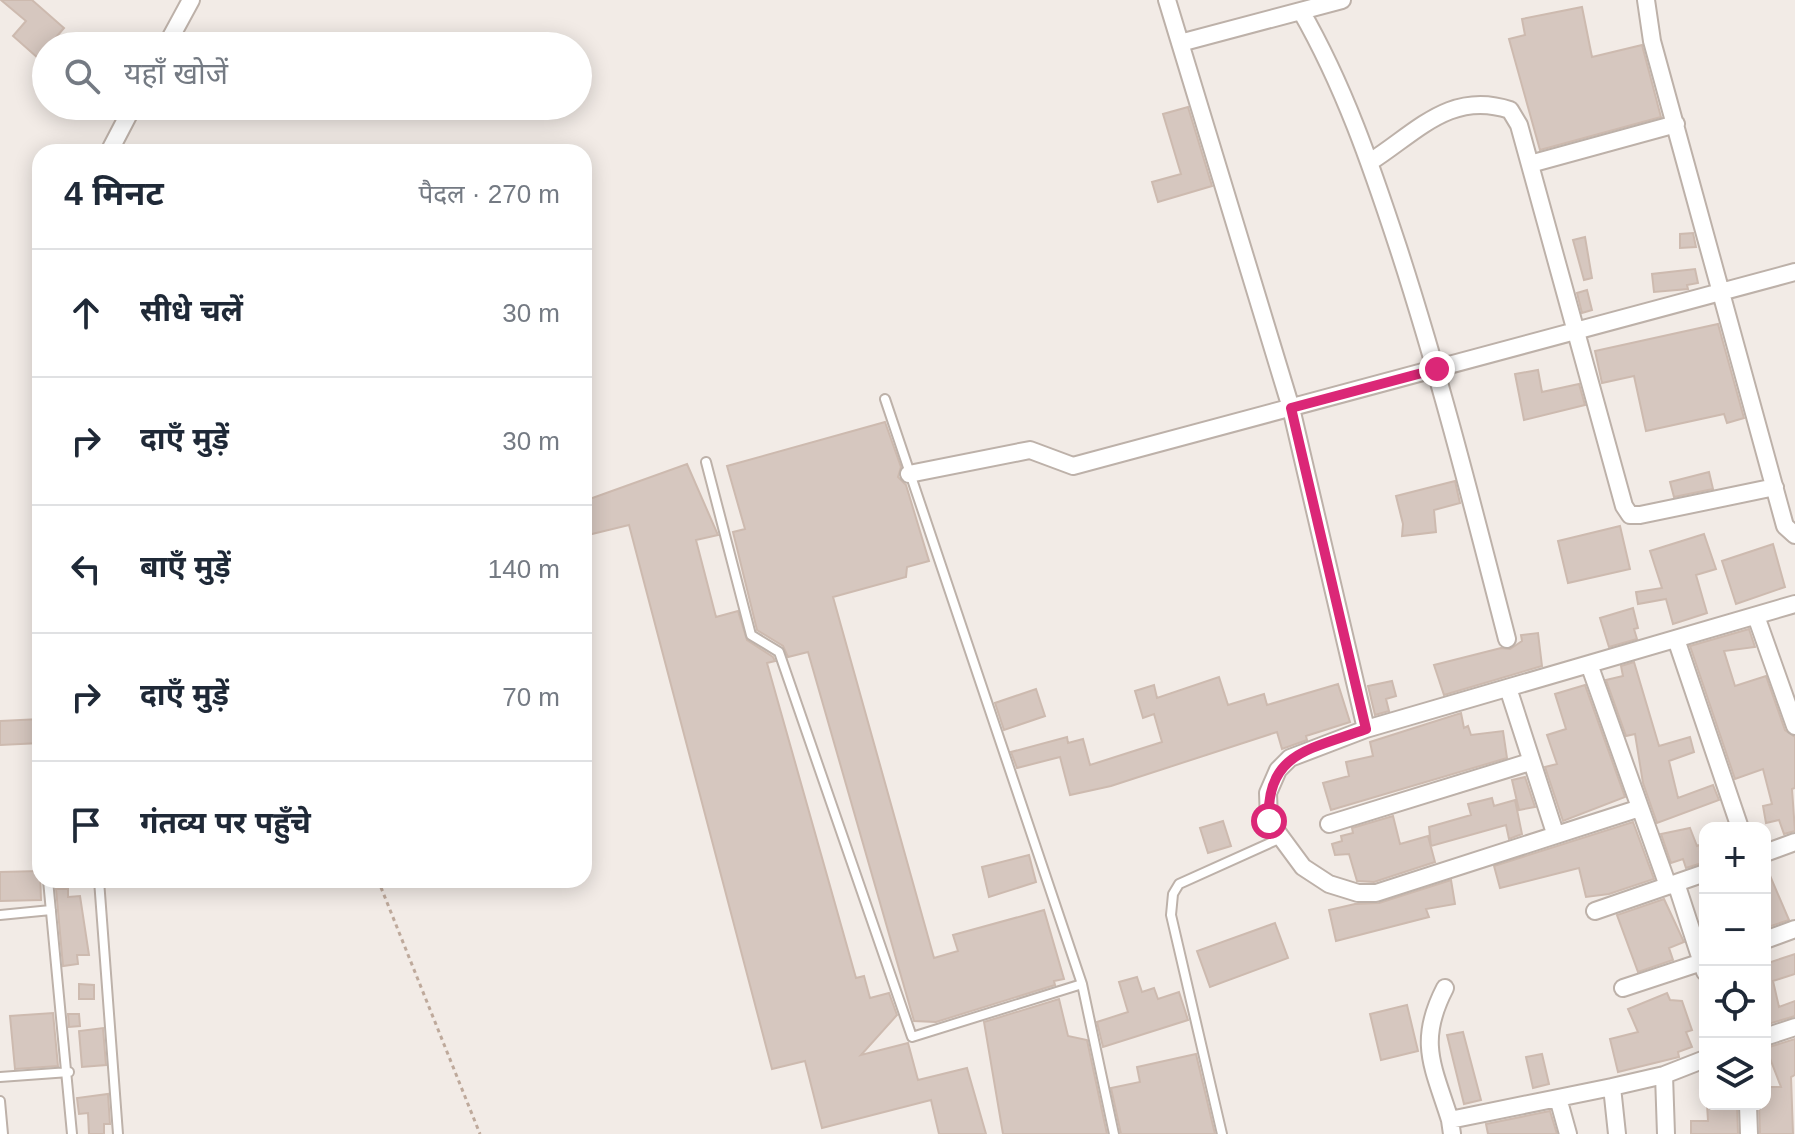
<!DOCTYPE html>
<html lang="hi">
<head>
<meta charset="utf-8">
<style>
	:root { --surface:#fff; --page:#f2f2f3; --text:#1f2937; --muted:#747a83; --line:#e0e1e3 }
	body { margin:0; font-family:Arial,"Noto Sans Devanagari",sans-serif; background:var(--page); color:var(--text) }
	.controls { position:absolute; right:24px; bottom:24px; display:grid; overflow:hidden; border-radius:16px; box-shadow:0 4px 20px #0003 }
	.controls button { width:72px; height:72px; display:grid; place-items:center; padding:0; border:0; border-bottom:2px solid var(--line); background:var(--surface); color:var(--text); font:40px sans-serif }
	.stop { position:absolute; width:24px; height:24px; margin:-18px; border:6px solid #db2777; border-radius:50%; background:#fff }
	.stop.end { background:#db2777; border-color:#fff; box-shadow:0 2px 8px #0008 }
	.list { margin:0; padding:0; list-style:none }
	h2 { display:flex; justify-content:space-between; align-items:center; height:104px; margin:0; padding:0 32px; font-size:34px }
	h2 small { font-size:26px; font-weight:400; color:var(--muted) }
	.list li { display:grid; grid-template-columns:52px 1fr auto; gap:24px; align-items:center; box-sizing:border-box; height:128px; padding:0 32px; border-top:2px solid var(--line) }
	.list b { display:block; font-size:30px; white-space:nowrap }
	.list em { font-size:26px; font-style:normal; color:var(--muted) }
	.icon { flex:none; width:44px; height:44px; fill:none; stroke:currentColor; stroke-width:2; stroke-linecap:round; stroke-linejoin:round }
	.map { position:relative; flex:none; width:1795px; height:1134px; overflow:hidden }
	.search { position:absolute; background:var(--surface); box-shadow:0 4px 20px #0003; left:32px; top:32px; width:560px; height:88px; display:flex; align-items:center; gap:20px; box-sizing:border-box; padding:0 28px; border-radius:44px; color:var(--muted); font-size:30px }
	.panel { position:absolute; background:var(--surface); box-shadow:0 4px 20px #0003; left:32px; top:144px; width:560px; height:744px; border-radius:24px }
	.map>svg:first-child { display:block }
	.building { fill:#d6c7bf; stroke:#cdbaaf; stroke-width:2 }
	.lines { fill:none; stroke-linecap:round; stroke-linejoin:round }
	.service-casing { stroke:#bdb1a9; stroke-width:12 }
	.minor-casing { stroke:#bdb1a9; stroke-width:20 }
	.path { stroke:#bea99b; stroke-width:3; stroke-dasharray:4 4; stroke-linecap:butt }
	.service { stroke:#fff; stroke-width:8 }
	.minor { stroke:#fff; stroke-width:16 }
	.route { stroke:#db2777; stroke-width:10 }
</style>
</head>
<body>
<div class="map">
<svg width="1795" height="1134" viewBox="0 0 1795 1134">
	<rect width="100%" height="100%" fill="#f2ebe6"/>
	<path class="building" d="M1,0h31l32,28 -26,30 -25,-22 13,-15z
		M1582,7l10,50 50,-12 19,72 -121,33 -31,-111 16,-4 -3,-16z
		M1188,107l24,79 -54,16 -6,-20 29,-8 -18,-60z
		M1693,233l3,14 -16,1v-14z
		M1585,237l7,41 -8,2 -11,-40z
		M1695,269l3,14 -11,2 1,4 -34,3 -2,-18z
		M1587,290l5,20 -10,3 -5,-20z
		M1718,324l26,94 -17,5 -3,-9 -78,17 -12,-55 -32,7 -7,-32z
		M1538,370l4,22 37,-8 6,21 -61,15 -9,-46z
		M885,422l16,45 -3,10 8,8 23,76 -22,6 -1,10 -73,20 101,361 24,-7 -5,-16 91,-25 20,69 -10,2 1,4 -119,37 -22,-1 -106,-369 -20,5 -5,-11 -26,-16 -24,-98 12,-3 -18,-63z
		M687,464l31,71 -22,5 20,77 22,-6 9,29 26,17 2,4 -8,2 89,315 8,-2 6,22 19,-5 8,22 -36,40 47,-12 10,37 49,-12 19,66h-47l-8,-34 -109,28 -17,-67 -33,8 -143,-544 -45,11v-35z
		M1709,472l4,17 -39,8 -4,-15z
		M1455,481l5,22 -26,7 2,22 -34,4 1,-12 -7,-28z
		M1620,526l10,43 -62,14 -10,-42z
		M1704,534l12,35 -20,6 11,38 -34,11 -7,-25 -28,5 -2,-12 26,-4 -12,-37z
		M1773,544l12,43 -49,17 -14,-43z
		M1633,608l5,20 -4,1 3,10 -28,8 -9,-29z
		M1749,629l6,18 -31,4 11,35 31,-10 19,54 10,7v51l-3,1 3,42 -11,3 -5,-14 -13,3 -3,-17 9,-2 -9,-35 -28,10 -45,-133z
		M1538,633l4,33 -98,29 -10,-30 67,-17 9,1 12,-8 -1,-6z
		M1634,662l25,84 31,-9 4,15 -25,9 9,37 35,-13 6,15 -62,23 -14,-40 -8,-49 -9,2 -20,-56 17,-4 -2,-10z
		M1219,677l9,28 36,-11 3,11 71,-21 12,38 -44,14 1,4 -25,9 -5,-17 -166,54 -41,9 -10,-38 -43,11 -6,-16 56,-15 1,6 15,-4 7,26 72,-23 -8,-28 -11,4 -8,-27 19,-6 3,13z
		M1392,681l4,15 -10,3 3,12 -14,4 -7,-29z
		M1585,685l40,112 -62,24 -18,-54 12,-3 -10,-29 19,-6 -11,-35z
		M1036,689l9,27 -41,14 -9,-27z
		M1461,713l3,15 4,-2 3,9 32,-4 4,27 -176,52 -8,-27 26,-7 -3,-14 27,-6 -3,-14z
		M40,719v24l-40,2v-24z
		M1525,777l10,30 -16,3 -7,-30z
		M1492,798l2,8 21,-6 7,34 -13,5 -3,-14 -75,21 -2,-19 42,-12 -3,-11z
		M1393,816l7,28 28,-8 7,26 -61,20 -17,-1 -8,-27 -14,1 -3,-11 10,-3 -1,-5 12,-3 -1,-5z
		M1223,821l8,25 -23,7 -8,-25z
		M1633,822l21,57 -45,15 -23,3 -7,-29 -79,20 -6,-22z
		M1690,828l7,18 8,-3v19l-19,6 -3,-9 -12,4 -10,-29z
		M1029,855l7,27 -47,15 -7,-30z
		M1765,864l24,56 -24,8z
		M40,871l1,29 -41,1v-29z
		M1451,880l4,24 -29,5 3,8 -93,24 -7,-31 26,-6 24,-1z
		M56,889h12v8l12,-1 9,59h-12l1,9 -15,2z
		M1664,899l20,43 -15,6 4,12 -35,12 -21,-57z
		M1275,923l13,35 -78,29 -13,-36z
		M1795,954v20l-22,7 6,26 16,-6v15l-30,9v-61z
		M1137,977l5,15 12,-4 4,11 21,-7 9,28 -85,27 -6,-25 31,-10 -9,-30z
		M79,984l15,1v14h-15z
		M1667,993l3,7 12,1 10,29 -6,2 6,15 -14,5 1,5 -61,15 -8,-33 28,-7 -10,-23z
		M1059,999l9,37 19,4 20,94h-104l-19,-112z
		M1407,1005l11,46 -37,9 -11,-46z
		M53,1013l5,53 -43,3 -5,-53z
		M68,1014h11l1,12 -11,1z
		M103,1028l3,37 -24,2 -3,-36z
		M1463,1032l18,68 -17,4 -17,-69z
		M1795,1039v36l-4,2 2,57h-33l-1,-30h6v-17h16l-15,-39z
		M1196,1054l19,80h-94l-10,-46 29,-6 -3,-15z
		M1542,1054l7,30 -16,4 -7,-31z
		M108,1094l2,30h-6v10h-15l-1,-21 -9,1 -2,-16z
		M1707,1104h30l1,30h-47v-13h17z
		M1550,1111l7,23h-69l-2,-10z"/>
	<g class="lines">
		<g class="service-casing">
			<path id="service" d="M885,399l197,585 32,150
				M706,462l45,173 28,17 133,385 170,-53
				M48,880l24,254
				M99,880l19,254
				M0,915l51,-5
				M0,1077l69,-5
				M0,1101l3,33
				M1222,1134l-51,-219 2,-21 6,-10 102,-46"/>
		</g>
		<g class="minor-casing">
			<path id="minor" d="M1167,0l124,408 75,321
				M1646,0l6,41 133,485 10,9
				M1301,11c43,75 70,154 97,236 42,129 75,260 109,392
				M1180,43l162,-43
				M166,46l25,-46
				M109,152l24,-46
				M1370,162c47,-30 81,-72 140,-52l9,15 105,381 6,9h10l135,-28
				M1530,164l146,-40
				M909,474l121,-24 43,16 722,-194
				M1756,616l39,110
				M1676,639l64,189
				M1589,664l79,222
				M1508,688l47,145
				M1640,808l-264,85h-18l-29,-9 -26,-17 -34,-46 -1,-28 10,-23 12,-12 76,-29 429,-125
				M1329,824l201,-62
				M1765,853l30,-11
				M1676,883l29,89
				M1595,911l110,-38
				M1765,940l30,-11
				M1445,988c-28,54 -12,78 5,132
				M1623,988l82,-27
				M1765,1037l30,-10
				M1664,1075l2,59
				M1558,1098l54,-11
				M1748,1105l1,29
				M1452,1134l-2,-14 108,-22 10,36
				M1617,1134l-5,-47 52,-12 41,-16"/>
		</g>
		<path class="path" d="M378,880l102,254"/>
		<use href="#service" class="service"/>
		<use href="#minor" class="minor"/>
	</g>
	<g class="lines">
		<path class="route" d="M1269,821c-4,-69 43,-72 97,-92l-75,-321 146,-39"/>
	</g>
</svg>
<div class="controls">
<button>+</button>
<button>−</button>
<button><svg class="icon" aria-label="locate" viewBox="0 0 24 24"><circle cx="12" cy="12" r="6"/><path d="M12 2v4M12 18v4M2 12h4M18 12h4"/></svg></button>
<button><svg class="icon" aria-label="layers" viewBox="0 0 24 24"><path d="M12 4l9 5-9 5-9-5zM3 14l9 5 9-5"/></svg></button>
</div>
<div class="stop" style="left:1269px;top:821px"></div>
<div class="stop end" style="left:1437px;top:369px"></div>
<div class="search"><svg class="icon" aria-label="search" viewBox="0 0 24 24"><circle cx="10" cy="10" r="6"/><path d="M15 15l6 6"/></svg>यहाँ खोजें</div>
<section class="panel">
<h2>4 मिनट<small>पैदल · 270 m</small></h2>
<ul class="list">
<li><svg class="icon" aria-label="ahead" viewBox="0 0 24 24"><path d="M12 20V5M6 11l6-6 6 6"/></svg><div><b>सीधे चलें</b></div><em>30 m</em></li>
<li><svg class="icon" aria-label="right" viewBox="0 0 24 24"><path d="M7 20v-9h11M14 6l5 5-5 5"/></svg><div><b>दाएँ मुड़ें</b></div><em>30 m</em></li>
<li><svg class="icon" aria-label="left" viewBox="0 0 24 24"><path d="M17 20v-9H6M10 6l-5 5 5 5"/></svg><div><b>बाएँ मुड़ें</b></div><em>140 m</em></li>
<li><svg class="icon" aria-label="right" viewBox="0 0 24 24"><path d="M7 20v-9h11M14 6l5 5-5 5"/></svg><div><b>दाएँ मुड़ें</b></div><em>70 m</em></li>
<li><svg class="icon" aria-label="arrive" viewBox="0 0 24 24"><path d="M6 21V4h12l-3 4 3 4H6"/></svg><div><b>गंतव्य पर पहुँचे</b></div></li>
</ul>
</section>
</div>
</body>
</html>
